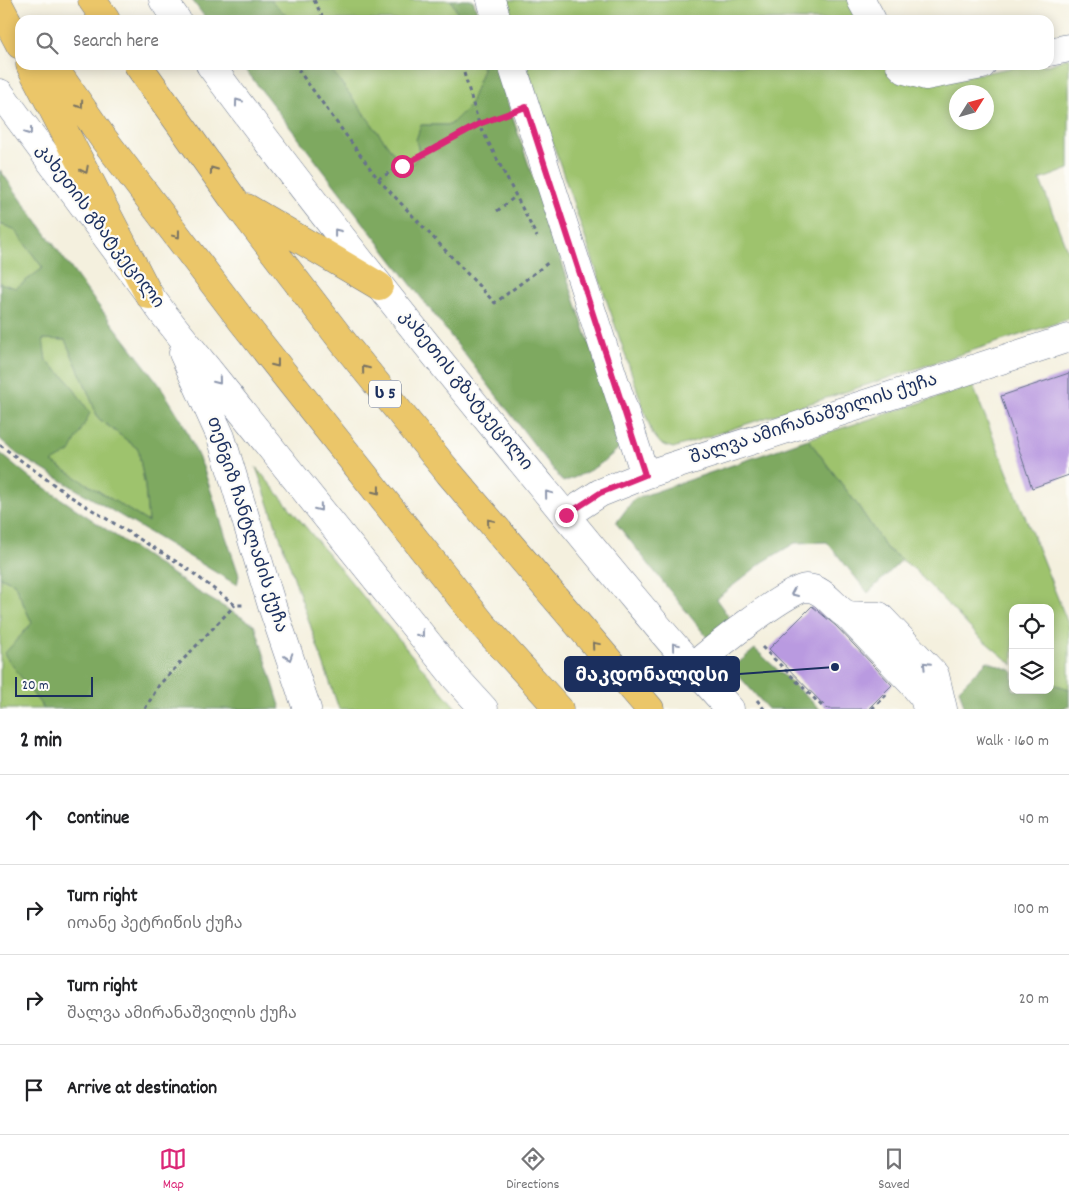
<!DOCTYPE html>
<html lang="en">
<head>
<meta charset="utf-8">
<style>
	:root { --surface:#fff; --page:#f2f2f2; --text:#202124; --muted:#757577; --line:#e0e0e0; --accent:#db2777 }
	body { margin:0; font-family:Dekko,"Noto Sans Georgian",sans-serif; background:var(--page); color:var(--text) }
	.controls { position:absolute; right:15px; bottom:15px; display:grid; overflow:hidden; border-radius:10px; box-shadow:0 2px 12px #0003 }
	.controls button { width:45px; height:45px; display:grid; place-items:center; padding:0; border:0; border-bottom:1px solid var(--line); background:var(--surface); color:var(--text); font:25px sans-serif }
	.compass { position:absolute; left:949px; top:85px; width:45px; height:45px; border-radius:50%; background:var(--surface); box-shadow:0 2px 12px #0003; rotate:53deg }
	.scale { position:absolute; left:15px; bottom:12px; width:78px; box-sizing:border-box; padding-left:5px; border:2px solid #1b2f5e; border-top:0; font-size:14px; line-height:18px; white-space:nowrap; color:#1b2f5e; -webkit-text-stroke:4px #fdfcf7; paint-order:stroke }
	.stop { position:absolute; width:15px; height:15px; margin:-11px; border:4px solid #db2777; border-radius:50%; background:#fff }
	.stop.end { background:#db2777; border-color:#fff; box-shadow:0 1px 5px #0008 }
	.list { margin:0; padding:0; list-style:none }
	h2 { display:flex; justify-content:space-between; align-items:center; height:65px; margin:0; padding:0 20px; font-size:21px }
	h2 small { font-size:16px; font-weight:400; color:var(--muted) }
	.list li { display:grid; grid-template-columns:32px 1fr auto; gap:15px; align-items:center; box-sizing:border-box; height:90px; padding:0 20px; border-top:1px solid var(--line) }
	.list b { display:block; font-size:19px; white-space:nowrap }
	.list p { margin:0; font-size:16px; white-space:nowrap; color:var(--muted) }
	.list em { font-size:16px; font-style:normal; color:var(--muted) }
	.icon { flex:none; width:28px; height:28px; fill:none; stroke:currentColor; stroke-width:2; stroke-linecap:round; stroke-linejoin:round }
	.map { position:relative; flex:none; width:1069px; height:709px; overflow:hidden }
	.search { position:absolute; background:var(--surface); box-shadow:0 2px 12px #0003; left:15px; right:15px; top:15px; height:55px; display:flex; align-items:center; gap:12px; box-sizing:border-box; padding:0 18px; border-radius:15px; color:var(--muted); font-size:19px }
	.sheet { height:425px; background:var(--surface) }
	nav { display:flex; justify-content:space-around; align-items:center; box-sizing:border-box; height:70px; border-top:1px solid var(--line); background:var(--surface); font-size:14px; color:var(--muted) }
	nav a { display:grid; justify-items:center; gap:2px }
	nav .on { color:var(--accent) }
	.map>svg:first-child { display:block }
	.green { fill:#9ec36d; stroke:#5c7966; fill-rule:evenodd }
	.forest { fill:#7ea960; stroke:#4c6c5f; fill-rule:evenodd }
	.building { fill:#b99ae0 }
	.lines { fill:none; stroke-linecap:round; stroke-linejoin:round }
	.minor-casing { stroke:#67738b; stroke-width:29 }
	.highway-casing { stroke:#67738b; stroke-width:29 }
	.path { stroke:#67738b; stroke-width:3; stroke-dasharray:4 4; stroke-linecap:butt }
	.minor { stroke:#fff; stroke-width:28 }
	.highway { stroke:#ebc669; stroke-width:28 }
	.oneway { stroke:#8d97ae }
	.oneway2 { stroke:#797363 }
	.route { stroke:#db2777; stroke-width:6 }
	.labels { text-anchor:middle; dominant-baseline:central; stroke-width:4.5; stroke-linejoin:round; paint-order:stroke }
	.shield { fill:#fdfcf7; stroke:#5f6c8c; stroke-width:1 }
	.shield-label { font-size:16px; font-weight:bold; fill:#1b2f5e }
	.street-label { font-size:18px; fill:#1b2f5e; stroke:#fdfcf7 }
	.leader { fill:none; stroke:#1b2f5e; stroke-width:2 }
	.callout-dot { fill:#1b2f5e; stroke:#fdfcf7; stroke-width:2 }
	.callout { fill:#1b2f5e; stroke:#1b2f5e; stroke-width:2 }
	.callout-label { font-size:19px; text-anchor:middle; font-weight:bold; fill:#fff }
</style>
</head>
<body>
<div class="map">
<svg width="1069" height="709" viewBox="0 0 1069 709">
	<rect width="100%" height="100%" fill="#fdfcf7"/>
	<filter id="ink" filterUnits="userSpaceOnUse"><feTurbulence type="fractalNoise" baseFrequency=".02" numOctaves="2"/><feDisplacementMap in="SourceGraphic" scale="10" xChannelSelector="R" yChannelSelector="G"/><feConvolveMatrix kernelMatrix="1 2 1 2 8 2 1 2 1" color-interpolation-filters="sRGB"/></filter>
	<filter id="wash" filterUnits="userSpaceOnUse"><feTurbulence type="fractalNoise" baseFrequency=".0096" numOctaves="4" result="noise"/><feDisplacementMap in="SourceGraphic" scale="20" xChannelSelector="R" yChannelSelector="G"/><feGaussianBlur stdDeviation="1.12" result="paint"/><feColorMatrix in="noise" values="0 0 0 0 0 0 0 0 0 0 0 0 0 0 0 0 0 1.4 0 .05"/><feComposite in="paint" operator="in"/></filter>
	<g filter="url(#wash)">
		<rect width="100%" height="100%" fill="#f4f0de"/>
		<path class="green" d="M271,0h180l10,20h-170z
			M504,0h350l12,20h-356z
			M1069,57v112l-29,11 29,75v64l-396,129 -12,-4 -9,-11 -126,-368h366l87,9 46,-9h24zM956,92h30v30h-30z
			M328,65h153l2,4 -14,38 -19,18h-29l-5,15 4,15 -10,12 -13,-9z
			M0,224l14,5 29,39 -27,21 -16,-6z
			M42,339l23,1 19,42 14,36 40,31 7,37 3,36 -97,-60 17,-82 -22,-19z
			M973,386l96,240v63l-19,-6v-75h-37v57l-37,-31 -62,-65 -28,-21 -27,-41 -51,-68z
			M256,467l188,227 13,15h-118z
			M0,577l14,6 18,40 -27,31 39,55h-44z"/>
		<path class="forest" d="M192,0h79l20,20h-84z
			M451,0h22l7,20h-19z
			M242,65h86l69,93 13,8 10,-11 -4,-15 5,-15h29l19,-19 14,-37 -2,-4h14l119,351 7,30c-19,19 -33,27 -58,36z
			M0,170l88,122 71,92 23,37 21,46 21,64 15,44 -2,10 -220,-131 -17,-15v-156l16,5 27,-20 -29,-39 -14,-5zM43,339l22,1 19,42 14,36 40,31 7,37 3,36 -96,-60 18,-10 20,-39 -22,-33 -22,-19z
			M808,439l51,68 27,41 16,12 -34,33 -41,-51 -32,1 -32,19 -47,37 15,21 -22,20 -93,-117 18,-24z
			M0,453l32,26 168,114 55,32 26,84h-237l-40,-55 28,-31 -18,-40 -14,-6z
			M755,649l65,60h-52l-36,-41z
			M987,661l26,10v19h37v-7l19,6v17l-9,3h-95l-6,-20z"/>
		<g id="blocks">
			<path class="building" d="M1069,373v102l-37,13 -31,-92z
				M812,606l24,20 56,59 -24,24h-40l-59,-60z"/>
		</g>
	</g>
	<g filter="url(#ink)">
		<use href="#blocks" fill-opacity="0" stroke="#67738b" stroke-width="1"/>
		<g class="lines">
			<g class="minor-casing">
				<path id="minor" d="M163,0l14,20
					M491,0l6,20
					M861,0l11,20
					M1049,52l20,-4
					M210,65c96,130 196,255 298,380 73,89 145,179 222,264
					M512,65l133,410
					M900,65l5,5 21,6 56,-11
					M0,93l165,223 290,361 29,32
					M183,353l38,84 51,169 35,103
					M566,515l34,-22 45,-18 424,-137
					M846,614l67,70 11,14 3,11
					M692,667c18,-15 95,-78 114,-79 17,0 26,17 38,25 7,4 26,3 35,3l56,59 8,34"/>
			</g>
			<g class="highway-casing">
				<path id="highway" d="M92,0l14,20
					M0,7l20,38
					M30,65l119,230
					M52,65l51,73 139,183 241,304 76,84
					M138,65l96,135 113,147 102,126 201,236
					M247,208l132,78"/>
			</g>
			<path class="path" d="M314,0l10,20
				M307,65l-8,6 79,108 117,124 54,-41
				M464,73l15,51 23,-8
				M402,166l5,6
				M378,179l101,-55 58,113
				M497,211l19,-15
				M0,445l68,50 117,72 50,38h10
				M762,647l63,62
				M757,700l7,9
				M145,709l14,-24 76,-80
				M872,709l15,-15"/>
			<use href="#minor" class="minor"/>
			<use href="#highway" class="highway"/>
		</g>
		<defs><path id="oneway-chevron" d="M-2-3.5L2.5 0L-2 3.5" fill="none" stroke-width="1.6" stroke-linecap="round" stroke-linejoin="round" transform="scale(1.25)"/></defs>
		<g class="oneway">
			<use href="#oneway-chevron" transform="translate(238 102) rotate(-126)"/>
			<use href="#oneway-chevron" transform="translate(29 132) rotate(54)"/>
			<use href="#oneway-chevron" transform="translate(337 232) rotate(-128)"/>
			<use href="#oneway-chevron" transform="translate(218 381) rotate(51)"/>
			<use href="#oneway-chevron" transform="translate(548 494) rotate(-129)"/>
			<use href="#oneway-chevron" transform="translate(319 508) rotate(51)"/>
			<use href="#oneway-chevron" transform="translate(794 593) rotate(156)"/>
			<use href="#oneway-chevron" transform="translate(421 634) rotate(51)"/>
			<use href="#oneway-chevron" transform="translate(675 646) rotate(-130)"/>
			<use href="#oneway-chevron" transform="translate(289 657) rotate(71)"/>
			<use href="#oneway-chevron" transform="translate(926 665) rotate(-134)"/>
		</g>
		<g class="oneway2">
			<use href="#oneway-chevron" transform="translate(80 105) rotate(55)"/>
			<use href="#oneway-chevron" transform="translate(85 170) rotate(63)"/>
			<use href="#oneway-chevron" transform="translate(213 170) rotate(-125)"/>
			<use href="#oneway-chevron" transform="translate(177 235) rotate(53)"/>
			<use href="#oneway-chevron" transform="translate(276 364) rotate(52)"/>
			<use href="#oneway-chevron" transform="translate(365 369) rotate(-129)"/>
			<use href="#oneway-chevron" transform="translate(377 491) rotate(52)"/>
			<use href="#oneway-chevron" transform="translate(490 522) rotate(-130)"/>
			<use href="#oneway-chevron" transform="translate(595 645) rotate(-130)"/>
		</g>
	</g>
	<g class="lines" filter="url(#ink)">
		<path class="route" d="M402,166l77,-42 47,-17 119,368 -45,18 -34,22"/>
	</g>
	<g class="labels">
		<rect class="shield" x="369" y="380.5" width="32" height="27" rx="4"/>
		<g class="shield-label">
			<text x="385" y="394">ს 5</text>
		</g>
		<g class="street-label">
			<text transform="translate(99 227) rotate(53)">კახეთის გზატკეცილი</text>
			<text transform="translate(465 391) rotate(51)">კახეთის გზატკეცილი</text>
			<text transform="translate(814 420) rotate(-18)">შალვა ამირანაშვილის ქუჩა</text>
			<text transform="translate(246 525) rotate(72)">თენგიზ ჩანტლაძის ქუჩა</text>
		</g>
	</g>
	<path class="leader" d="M835 667L739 674"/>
	<circle class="callout-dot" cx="835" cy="667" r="5"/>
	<rect class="callout" x="565" y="657" width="174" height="34" rx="5"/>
	<g class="callout-label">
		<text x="652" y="681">მაკდონალდსი</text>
	</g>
</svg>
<div class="controls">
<button><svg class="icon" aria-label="locate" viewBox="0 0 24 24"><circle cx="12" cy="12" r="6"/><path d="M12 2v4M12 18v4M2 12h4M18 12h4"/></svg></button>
<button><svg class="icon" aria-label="layers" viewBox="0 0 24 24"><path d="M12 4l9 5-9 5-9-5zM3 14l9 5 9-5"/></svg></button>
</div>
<svg class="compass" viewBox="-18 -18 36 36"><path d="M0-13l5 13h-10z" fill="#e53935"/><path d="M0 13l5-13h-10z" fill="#757577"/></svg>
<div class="scale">20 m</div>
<div class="stop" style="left:402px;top:166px"></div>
<div class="stop end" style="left:566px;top:515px"></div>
<div class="search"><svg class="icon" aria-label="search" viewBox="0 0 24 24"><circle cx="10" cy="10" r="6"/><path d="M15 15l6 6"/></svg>Search here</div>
</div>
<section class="sheet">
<h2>2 min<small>Walk · 160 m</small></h2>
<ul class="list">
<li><svg class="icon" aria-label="ahead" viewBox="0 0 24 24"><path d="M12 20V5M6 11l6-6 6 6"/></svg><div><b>Continue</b></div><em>40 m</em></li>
<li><svg class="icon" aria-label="right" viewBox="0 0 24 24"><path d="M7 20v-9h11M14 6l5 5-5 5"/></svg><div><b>Turn right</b><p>იოანე პეტრიწის ქუჩა</p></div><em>100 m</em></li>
<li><svg class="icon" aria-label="right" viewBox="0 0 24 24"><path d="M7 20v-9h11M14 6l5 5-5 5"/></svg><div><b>Turn right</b><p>შალვა ამირანაშვილის ქუჩა</p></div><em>20 m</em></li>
<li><svg class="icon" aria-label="arrive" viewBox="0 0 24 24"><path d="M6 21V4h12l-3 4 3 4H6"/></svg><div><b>Arrive at destination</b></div></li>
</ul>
</section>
<nav>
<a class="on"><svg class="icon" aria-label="map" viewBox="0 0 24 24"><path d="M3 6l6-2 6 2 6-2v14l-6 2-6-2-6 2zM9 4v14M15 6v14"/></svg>Map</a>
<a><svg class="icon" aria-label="directions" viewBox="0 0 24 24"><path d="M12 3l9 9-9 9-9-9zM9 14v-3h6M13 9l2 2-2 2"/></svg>Directions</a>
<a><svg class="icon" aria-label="saved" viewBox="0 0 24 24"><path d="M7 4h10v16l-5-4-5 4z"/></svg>Saved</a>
</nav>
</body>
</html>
